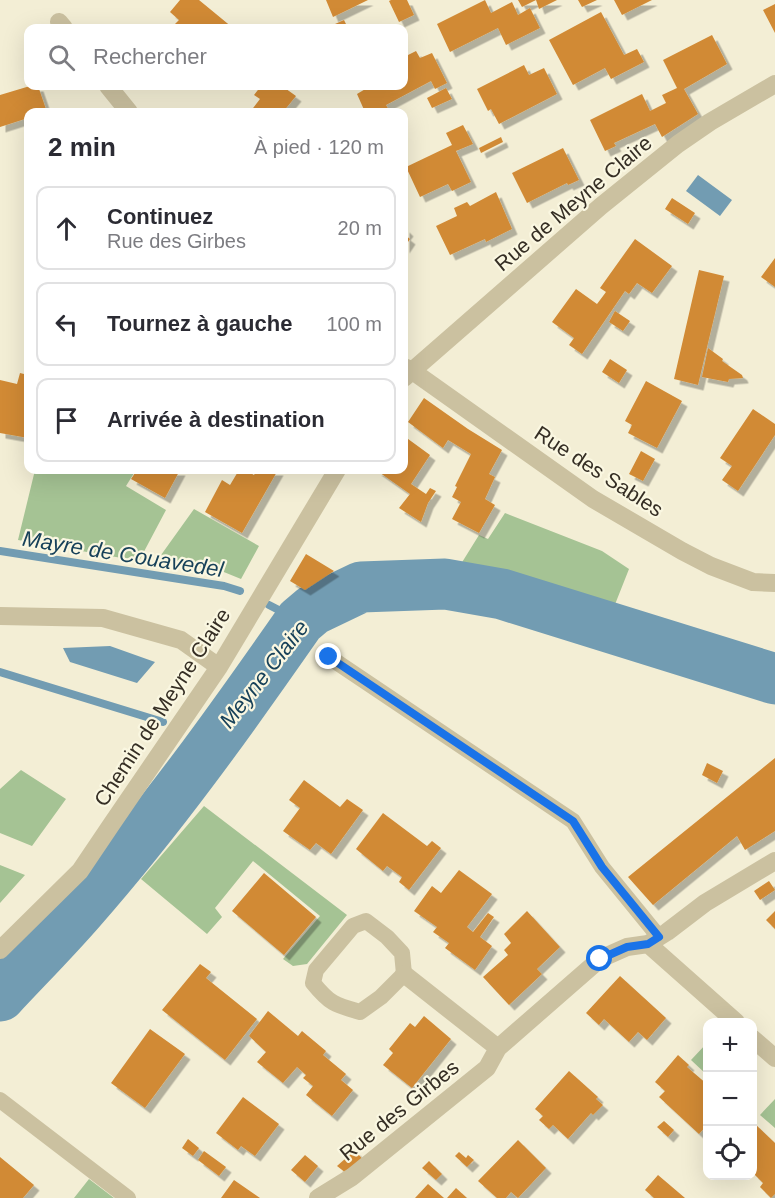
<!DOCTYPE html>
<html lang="fr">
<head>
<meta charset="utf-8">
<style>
	:root { --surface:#fff; --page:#f2f2f3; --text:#2b2b33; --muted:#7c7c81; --line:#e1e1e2 }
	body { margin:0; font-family:Helvetica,sans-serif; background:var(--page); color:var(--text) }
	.controls { position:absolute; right:18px; bottom:18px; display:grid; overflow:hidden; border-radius:12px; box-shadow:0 6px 24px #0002 }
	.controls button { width:54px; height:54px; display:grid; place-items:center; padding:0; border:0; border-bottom:2px solid var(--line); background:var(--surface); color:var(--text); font:30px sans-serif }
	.stop { position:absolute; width:18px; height:18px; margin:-14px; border:4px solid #1a73e8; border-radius:50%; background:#fff }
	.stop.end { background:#1a73e8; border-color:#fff; box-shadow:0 2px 6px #0008 }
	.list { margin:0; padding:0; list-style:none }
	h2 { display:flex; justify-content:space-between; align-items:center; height:78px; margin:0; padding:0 24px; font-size:26px }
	h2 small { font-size:20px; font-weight:400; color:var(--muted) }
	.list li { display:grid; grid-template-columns:39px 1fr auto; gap:18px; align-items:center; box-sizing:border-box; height:84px; margin:0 12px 12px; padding:0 12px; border:2px solid var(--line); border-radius:12px }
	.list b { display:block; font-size:22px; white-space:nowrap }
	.list p { margin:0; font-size:20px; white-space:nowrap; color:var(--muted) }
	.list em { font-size:20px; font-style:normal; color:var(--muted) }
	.icon { flex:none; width:33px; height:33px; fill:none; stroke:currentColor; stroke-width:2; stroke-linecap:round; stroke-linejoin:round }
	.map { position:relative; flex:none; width:775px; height:1198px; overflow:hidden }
	.search { position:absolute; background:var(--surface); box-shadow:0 6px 24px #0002; left:24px; top:24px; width:384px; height:66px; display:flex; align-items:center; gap:15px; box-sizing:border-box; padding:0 21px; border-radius:12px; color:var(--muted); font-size:22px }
	.panel { position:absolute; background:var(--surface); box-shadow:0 6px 24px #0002; left:24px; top:108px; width:384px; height:366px; border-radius:12px }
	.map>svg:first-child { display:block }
	.green { fill:#a5c394 }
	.water { fill:#729cb2 }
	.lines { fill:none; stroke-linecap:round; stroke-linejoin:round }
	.stream { stroke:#729cb2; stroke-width:8 }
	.river { stroke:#729cb2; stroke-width:51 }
	.building { fill:#d18a35; filter:url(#shadow) }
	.lane { stroke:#cbc1a0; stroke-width:16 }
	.street { stroke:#cbc1a0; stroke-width:18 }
	.route { stroke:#1a73e8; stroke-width:8 }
	.labels { text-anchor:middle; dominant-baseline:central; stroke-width:4.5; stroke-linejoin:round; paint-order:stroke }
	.street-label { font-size:21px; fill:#352e24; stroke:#faf7e1 }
	.water-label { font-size:22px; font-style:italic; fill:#174159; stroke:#faf7e1 }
</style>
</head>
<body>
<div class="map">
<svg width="775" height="1198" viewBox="0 0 775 1198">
	<defs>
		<filter id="shadow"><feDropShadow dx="5.5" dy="5.5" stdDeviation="0" flood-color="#0004"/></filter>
	</defs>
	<rect width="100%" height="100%" fill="#f3eed5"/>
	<path class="green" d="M35,470h101l-10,16 40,24 -27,51 -121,-21z
		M194,509l65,37 -18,33 -27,-11 -58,-6z
		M505,513l97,38 27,18 -17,43 -112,-32 -44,-8 23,-37 9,4z
		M21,770l45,29 -34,47 -32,-13v-44z
		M204,806l143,109 -40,49 -14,2 -10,-7 37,-43 -67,-55 -38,47 7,9 -15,17 -66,-55z
		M0,865l25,10 -25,28z
		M707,1043v32l-16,-15z
		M775,1099v29l-15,-13z
		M89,1179l25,19h-40z"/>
	<path class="water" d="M698,175l34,25 -12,16 -34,-25z
		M110,646l45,16 -18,21 -67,-21 -7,-14z"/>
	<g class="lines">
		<path class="stream" d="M0,551l224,35 16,5
			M269,605l31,16
			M0,672l163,50
			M202,726l20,6"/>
		<path class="river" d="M0,996c27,-29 55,-57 81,-87 80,-91 150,-189 219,-288l13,-11 48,-23 84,-3 57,10 273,85"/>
	</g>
	<path class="building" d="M180,0h19l34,28h-62l8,-8 -9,-8z
		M326,0h42l-35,17z
		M391,0h16l7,15 -15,7 -10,-21z
		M485,0l6,13 21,-11 6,13 12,-7 10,20 -34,17 -8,-17 -48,24 -13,-28z
		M518,0h39l-18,9 -3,-9 -14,7z
		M578,0h19l-15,7z
		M614,0h38l-30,15z
		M775,4v29l-12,-23z
		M601,12l23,43 13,-6 7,13 -33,17 -6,-11 -32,17 -24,-45z
		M344,20l4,8h-22z
		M712,35l15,29 -43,25 14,25 -36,23 -7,-13 -41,19 2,3 -11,5 -15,-31 52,-26 8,17 16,-8 -4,-8 15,-7 -14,-28z
		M416,51l4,7 12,-5 15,30 -12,6 -4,-8 -45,24 4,7h-25l-8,-18 10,-6 -2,-2h39v-29z
		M524,65l5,10 15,-7 13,26 -58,30 -8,-15 -3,2 -11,-22z
		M30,86h8l9,26h-19v6l-28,9v-32z
		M261,86h21l14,10 -13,16h-33l10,-13 -6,-4z
		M446,88l6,11 -20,9 -5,-10z
		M463,125l10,19 -17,7 15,31 -19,9 -4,-7 -28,13 -14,-30 46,-22 -6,-12z
		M501,137l2,5 -22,11 -2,-5z
		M563,148l16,32 -11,5 -1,-2 -40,20 -15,-30z
		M496,192l16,37 -26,13 -1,-3 -35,16 -14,-29 21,-10 -3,-8 13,-6 3,4z
		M672,198l23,15 -7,11 -23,-15z
		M404,227l4,4 -3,4 5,4 -6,9z
		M635,239l37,27 -20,27 -15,-10 -8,11 -4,-3 -43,63 -13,-9 5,-7 -22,-16 24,-33 21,15 9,-12 -6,-4z
		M775,258v29l-14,-10z
		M699,270l25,6 -26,109 -24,-6z
		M615,311l15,10 -7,10 -14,-9z
		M708,348l15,11 -1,2 20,14 1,3 -14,1 -1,3 -26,-5z
		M610,359l17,11 -8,13 -17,-11z
		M20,373l8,2v63l-28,-5v-53l17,4z
		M646,381l36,20 -25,47 -29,-15 4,-8 -7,-4z
		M424,398l44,31 34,21 -13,24 6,3 -10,22 10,6 -16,28 -27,-14 9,-17 -9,-5 5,-10 -2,-1 16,-32 -23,-14 -5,8 -35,-26z
		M753,409l22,15v11l-37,56 -16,-11 10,-14 -12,-8z
		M404,436l26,19 -19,29 15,10 4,-6 6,3 -8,12 -7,19 -22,-14 11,-14 -34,-24h28z
		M641,451l14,8 -12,22 -14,-7z
		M137,470h43l-15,28 -34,-19z
		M239,470h6l9,5 3,-5h21l-36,63 -37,-21 17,-32 8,5z
		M306,554l28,17 -29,19 -15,-9z
		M775,758v73l-30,19 -8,-14 -84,69 -25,-28z
		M707,763l16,8 -6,12 -15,-8z
		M304,780l36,27 7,-8 16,11 -32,44 -15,-11 -6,7 -27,-19 17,-23 -11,-8z
		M383,813l44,33 5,-5 9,7 -32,42 -10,-8 3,-5 -15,-11 -4,5 -27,-22z
		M459,870l33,24 -25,33 6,5 15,-19 6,4 -14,20 12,9 -17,24 -30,-22 4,-5 -16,-11 4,-5 -23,-16 18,-25 9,7z
		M264,873l52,44 -32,38 -52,-44z
		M769,881l6,9 -15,10 -6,-9z
		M527,911l33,36 -23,22 5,5 -33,31 -26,-28 25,-22 -4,-5 7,-7 -7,-9z
		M775,911v18l-9,-9z
		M200,964l11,8 -5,6 51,41 -32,41 -63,-50z
		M620,976l46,42 -19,22 -9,-8 -9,10 -25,-23 -5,6 -13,-12z
		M268,1011l30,25 4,-5 24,20 -3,4 23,19 -5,6 12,10 -21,26 -26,-21 7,-9 -10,-8 3,-3 -9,-8 -14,16 -26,-21 9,-10 -17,-16z
		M424,1016l27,23 -39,49 -29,-23 10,-12 -4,-4 21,-26 5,4z
		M150,1029l35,25 -40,54 -34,-25z
		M678,1055l11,10 -2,2 21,18v39l-9,10 -40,-37 6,-6 -10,-9z
		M569,1071l29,26 -2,2 7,6 -10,10 -2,-2 -23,26 -15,-14 -4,4 -10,-9 4,-4 -8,-7z
		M243,1097l36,27 -24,32 -14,-10 -3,4 -22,-17z
		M664,1121l10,9 -6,7 -11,-10z
		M754,1123l21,20v51l-4,4 -11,-11 3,-4 -10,-10v-48z
		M188,1139l11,9 -6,8 -11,-8z
		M518,1140l28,28 -28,30 -7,-6 -5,6h-9l-19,-17z
		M355,1150l8,10 -17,13 -9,-7z
		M204,1151l22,16 -7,9 -21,-16z
		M459,1152l7,6 2,-3 6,5 -7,7 -12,-11z
		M305,1155l13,11 -13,16 -14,-12z
		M0,1157l34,28 -11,13h-23z
		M429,1161l13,13 -6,6 -14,-12z
		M658,1175l27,23h-31l-9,-8z
		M234,1180l26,18h-39z
		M428,1184l16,14h-29z
		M456,1188l11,10h-20z"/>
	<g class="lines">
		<path class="lane" d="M329,657l244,164 29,46 57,70
			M366,921l21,16 15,16 2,21 -23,23 -21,15c-25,-7 -30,-8 -47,-29l3,-13 37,-44z
			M0,1100l128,98"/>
		<path class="street" d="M59,22l5,6
			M108,86l21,26
			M404,367l7,3 182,129 89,52 29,15 42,16 22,1
			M404,378l197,-172 77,-62 32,-22 65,-38
			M0,616l103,2 78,22 38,27
			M648,944l88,78
			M0,950l80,-79 31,-46 108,-158 118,-197
			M404,974l94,74 102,-89 27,-12 21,-3 19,-12 38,-29 70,-42
			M752,1038l23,20
			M318,1198l34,-21 135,-109 11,-20"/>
	</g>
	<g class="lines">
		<path class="route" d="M329,657l244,164 29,46 57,70 -11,7 -21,3 -27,12"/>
	</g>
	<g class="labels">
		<g class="street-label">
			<text transform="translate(573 203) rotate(-40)">Rue de Meyne Claire</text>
			<text transform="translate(599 471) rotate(33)">Rue des Sables</text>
			<text transform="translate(162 707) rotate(-57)">Chemin de Meyne Claire</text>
			<text transform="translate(399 1110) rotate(-39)">Rue des Girbes</text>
		</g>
		<g class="water-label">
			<text transform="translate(123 554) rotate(9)">Mayre de Couavedel</text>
			<text transform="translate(264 674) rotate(-52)">Meyne Claire</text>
		</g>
	</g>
</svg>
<div class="controls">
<button>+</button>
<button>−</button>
<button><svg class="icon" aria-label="locate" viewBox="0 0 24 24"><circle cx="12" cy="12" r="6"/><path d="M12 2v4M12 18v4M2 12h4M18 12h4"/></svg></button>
</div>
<div class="stop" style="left:600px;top:959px"></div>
<div class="stop end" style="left:329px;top:657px"></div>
<div class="search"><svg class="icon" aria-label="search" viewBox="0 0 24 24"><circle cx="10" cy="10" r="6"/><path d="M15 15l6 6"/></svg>Rechercher</div>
<section class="panel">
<h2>2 min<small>À pied · 120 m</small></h2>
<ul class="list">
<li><svg class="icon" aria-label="ahead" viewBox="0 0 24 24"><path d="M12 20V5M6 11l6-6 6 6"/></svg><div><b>Continuez</b><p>Rue des Girbes</p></div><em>20 m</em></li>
<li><svg class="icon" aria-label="left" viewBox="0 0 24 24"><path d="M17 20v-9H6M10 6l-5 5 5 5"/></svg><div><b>Tournez à gauche</b></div><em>100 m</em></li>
<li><svg class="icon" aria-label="arrive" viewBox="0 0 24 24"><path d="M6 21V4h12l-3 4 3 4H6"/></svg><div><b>Arrivée à destination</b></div></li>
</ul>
</section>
</div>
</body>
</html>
